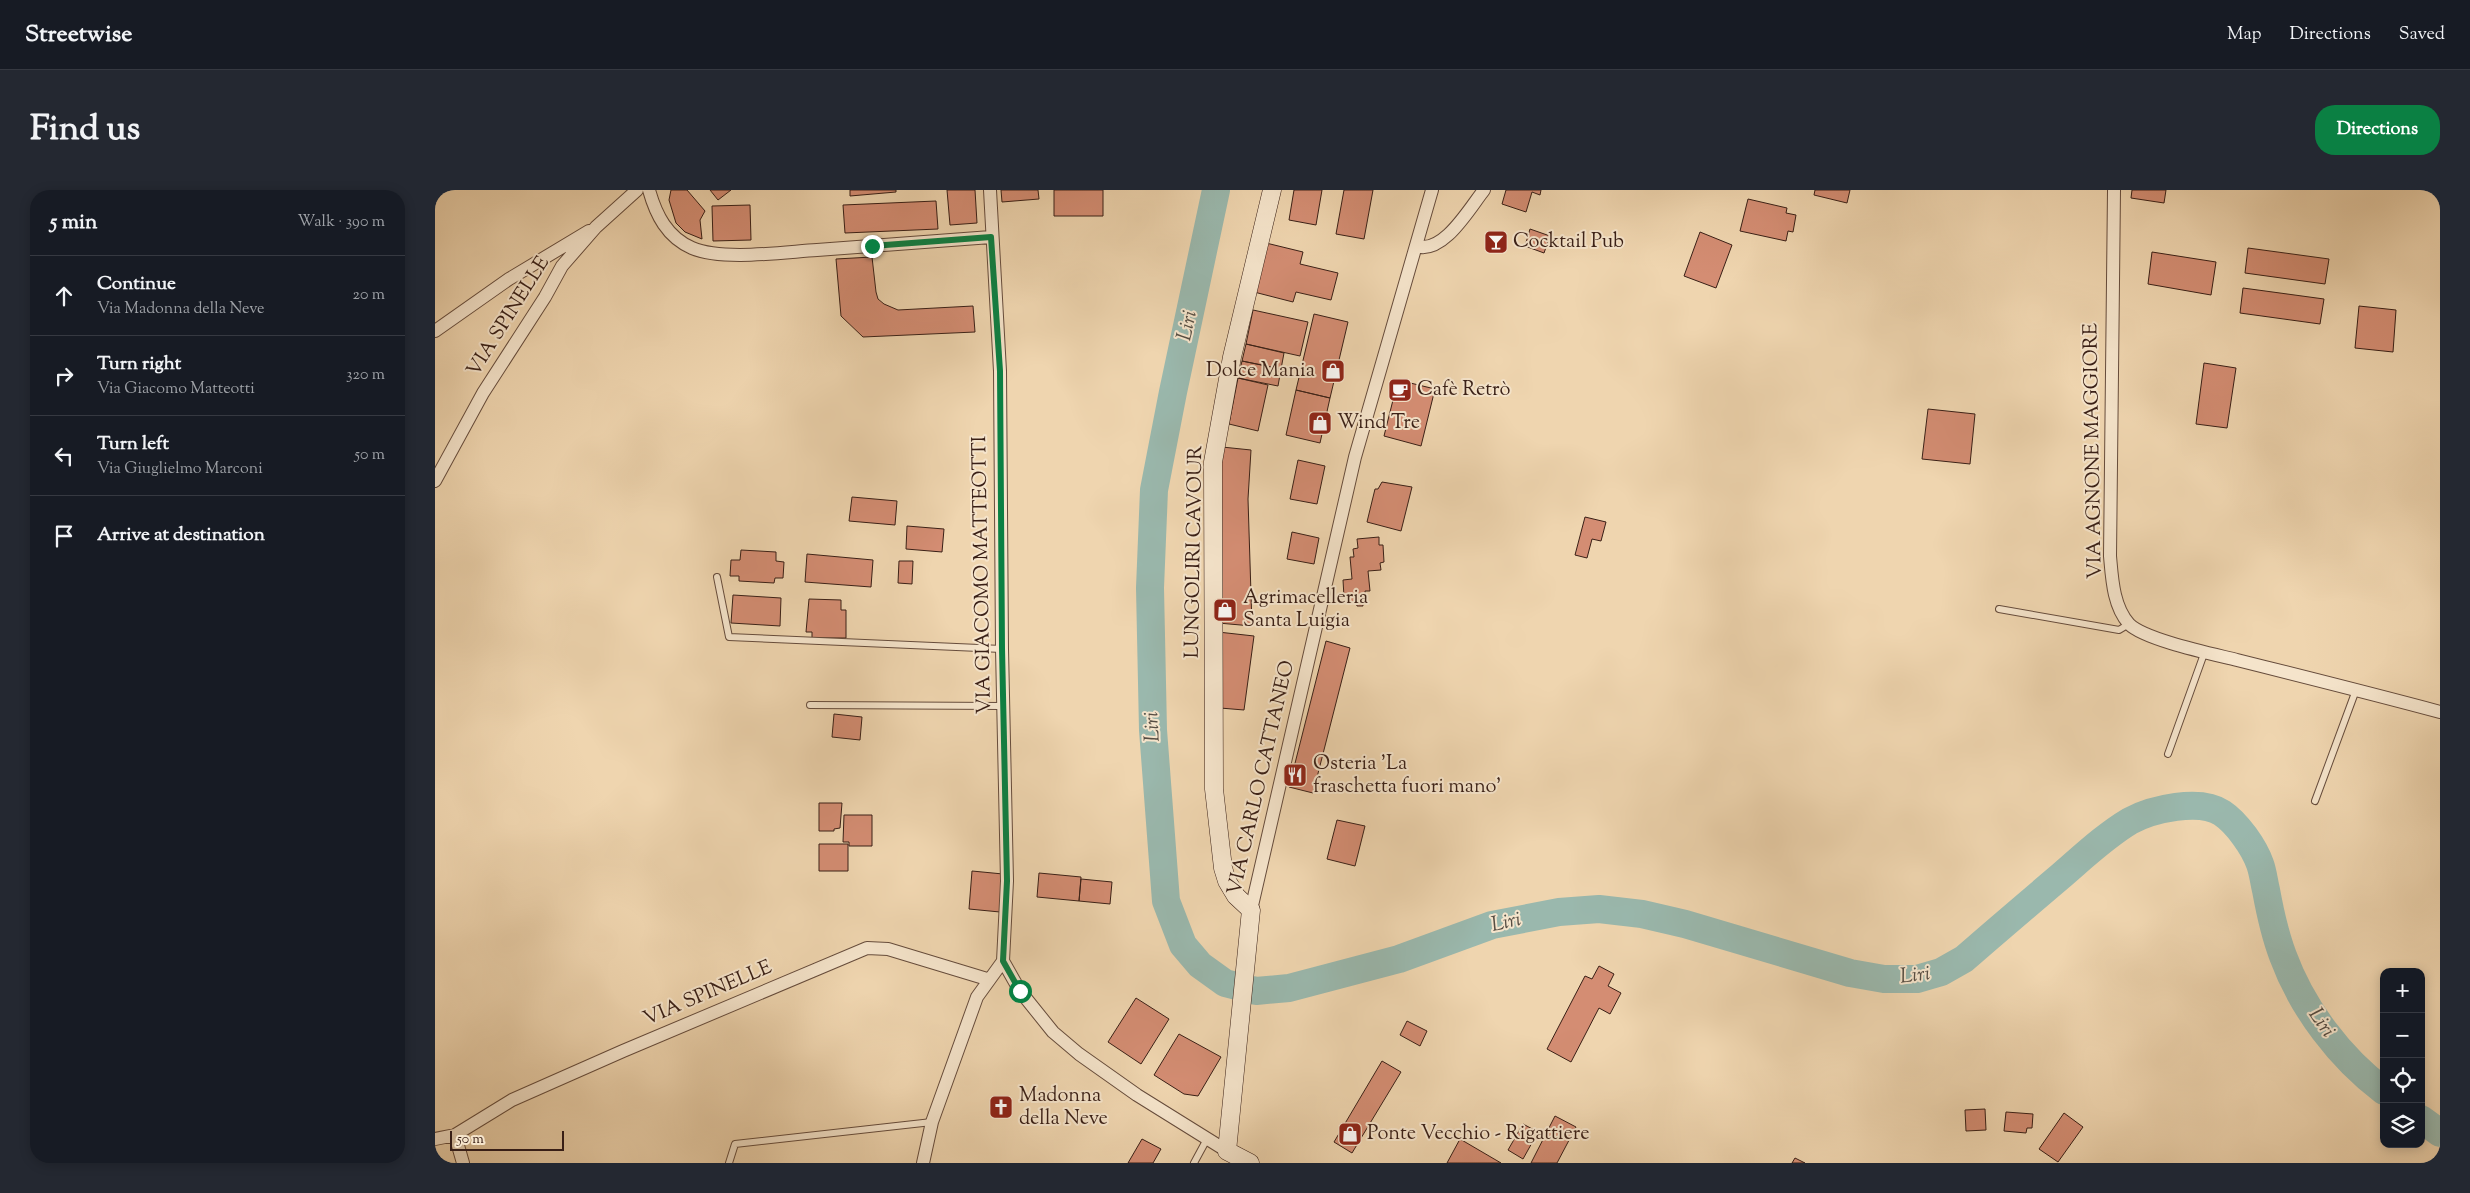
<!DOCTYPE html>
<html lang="en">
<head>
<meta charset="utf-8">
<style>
	:root { --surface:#171b24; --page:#242831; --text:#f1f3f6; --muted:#9ea1a6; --line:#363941; --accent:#0b8043 }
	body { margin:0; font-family:"Sorts Mill Goudy",serif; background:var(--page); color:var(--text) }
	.controls { position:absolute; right:15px; bottom:15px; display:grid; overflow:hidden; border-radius:10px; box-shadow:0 2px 12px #0003 }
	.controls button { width:45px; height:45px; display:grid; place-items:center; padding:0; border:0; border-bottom:1px solid var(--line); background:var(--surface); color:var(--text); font:25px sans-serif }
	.scale { position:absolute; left:15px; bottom:12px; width:114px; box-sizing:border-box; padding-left:5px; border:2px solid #391f16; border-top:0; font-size:14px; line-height:18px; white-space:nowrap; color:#391f16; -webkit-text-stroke:4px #f5e4cb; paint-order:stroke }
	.stop { position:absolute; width:15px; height:15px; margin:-11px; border:4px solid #0b8043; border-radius:50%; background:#fff }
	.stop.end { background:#0b8043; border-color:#fff; box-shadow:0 1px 5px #0008 }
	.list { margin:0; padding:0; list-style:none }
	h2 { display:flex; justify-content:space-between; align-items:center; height:65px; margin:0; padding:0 20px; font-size:21px }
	h2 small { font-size:16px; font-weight:400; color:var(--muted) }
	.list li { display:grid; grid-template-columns:32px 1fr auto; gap:15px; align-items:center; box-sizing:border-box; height:80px; padding:0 20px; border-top:1px solid var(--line) }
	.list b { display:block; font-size:19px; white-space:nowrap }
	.list p { margin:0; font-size:16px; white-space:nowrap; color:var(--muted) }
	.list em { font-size:16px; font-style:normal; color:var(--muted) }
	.icon { flex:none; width:28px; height:28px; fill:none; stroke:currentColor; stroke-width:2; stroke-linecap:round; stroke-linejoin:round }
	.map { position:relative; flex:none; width:2005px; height:973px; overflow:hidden; border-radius:20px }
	header { display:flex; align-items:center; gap:30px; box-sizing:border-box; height:70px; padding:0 25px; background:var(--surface); border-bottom:1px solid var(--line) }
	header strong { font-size:24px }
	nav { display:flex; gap:28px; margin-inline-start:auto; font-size:18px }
	.intro { display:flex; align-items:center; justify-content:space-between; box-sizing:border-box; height:120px; padding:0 30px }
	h1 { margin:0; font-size:35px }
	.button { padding:12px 22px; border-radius:20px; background:var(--accent); color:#fff; font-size:18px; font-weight:700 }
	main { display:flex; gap:30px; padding:0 30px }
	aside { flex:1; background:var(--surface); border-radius:20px; box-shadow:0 2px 12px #0003 }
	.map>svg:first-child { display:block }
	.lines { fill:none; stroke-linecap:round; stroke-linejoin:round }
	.river { stroke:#9ab8ad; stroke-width:28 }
	.building { fill:#d48d73; stroke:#391f16 }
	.lane-casing { stroke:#664c3c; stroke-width:8 }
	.street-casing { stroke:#664c3c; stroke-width:14 }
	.secondary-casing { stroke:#391f16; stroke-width:19 }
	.lane { stroke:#f5e4cb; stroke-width:6 }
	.street { stroke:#f5e4cb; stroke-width:12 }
	.secondary { stroke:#f5e4cb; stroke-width:18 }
	.route { stroke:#0b8043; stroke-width:6 }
	.labels { text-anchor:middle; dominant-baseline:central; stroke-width:4; stroke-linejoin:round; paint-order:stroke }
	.poi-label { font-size:20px; fill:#391f16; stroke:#f5e4cb; text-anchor:start }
	.street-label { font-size:20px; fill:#391f16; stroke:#f5e4cb }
	.water-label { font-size:21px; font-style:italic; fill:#564d43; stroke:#f5e4cb }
</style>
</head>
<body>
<header>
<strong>Streetwise</strong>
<nav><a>Map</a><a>Directions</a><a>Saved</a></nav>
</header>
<div class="intro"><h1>Find us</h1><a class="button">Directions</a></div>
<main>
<aside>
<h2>5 min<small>Walk · 390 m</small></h2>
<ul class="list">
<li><svg class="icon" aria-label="ahead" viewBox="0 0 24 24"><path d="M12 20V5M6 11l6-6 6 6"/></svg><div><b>Continue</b><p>Via Madonna della Neve</p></div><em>20 m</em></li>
<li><svg class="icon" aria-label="right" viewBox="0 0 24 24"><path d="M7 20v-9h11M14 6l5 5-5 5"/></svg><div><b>Turn right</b><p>Via Giacomo Matteotti</p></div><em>320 m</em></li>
<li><svg class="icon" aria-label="left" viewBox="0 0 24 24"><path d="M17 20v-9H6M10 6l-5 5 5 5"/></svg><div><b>Turn left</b><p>Via Giuglielmo Marconi</p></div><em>50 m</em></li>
<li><svg class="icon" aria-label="arrive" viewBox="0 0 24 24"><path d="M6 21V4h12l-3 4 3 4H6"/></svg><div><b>Arrive at destination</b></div></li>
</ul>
</aside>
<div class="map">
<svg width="2005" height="973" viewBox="0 0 2005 973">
	<rect width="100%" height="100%" fill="#efd5af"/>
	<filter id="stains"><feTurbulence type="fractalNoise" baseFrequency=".004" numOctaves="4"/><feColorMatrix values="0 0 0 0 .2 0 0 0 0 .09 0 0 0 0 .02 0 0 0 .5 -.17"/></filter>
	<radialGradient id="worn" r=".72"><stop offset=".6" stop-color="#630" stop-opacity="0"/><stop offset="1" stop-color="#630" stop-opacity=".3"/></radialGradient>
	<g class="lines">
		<path class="river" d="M781,0l-43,202 -19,98 -4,98 3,142 13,171 17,44 17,20 25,18 31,8 33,-3 110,-29 93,-34 67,-13 40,-3 43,5 43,10 165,49 34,6h33l24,-7 23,-13c32,-28 65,-56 98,-84 22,-19 43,-39 68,-54 22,-12 70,-23 92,-8 15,10 32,34 38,51 3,8 4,18 6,26 4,22 9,45 17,66 19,52 57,102 101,135
			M1986,929l19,14"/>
	</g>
	<path class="building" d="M236,0h16l18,21 -5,9 2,19 -17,-7 -9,-9 -7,-23z
		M275,0h21l-13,10z
		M415,0h46v2l-46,4z
		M512,0h28l2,33 -27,2z
		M566,0h37l1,9 -37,3z
		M619,0h49v26h-49z
		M859,0h28l-6,35 -27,-5z
		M909,0h29l-9,49 -28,-5z
		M1071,0h35l-1,5 -8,-3 -6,20 -24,-8z
		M1380,0h35l-3,13 -33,-8z
		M1697,0h34l-2,13 -33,-5z
		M1313,9l39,9 -1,5 10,2 -3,17 -5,-1 -2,10 -46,-10z
		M501,11l2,28 -93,4 -2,-28z
		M315,15l1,35 -38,1 -1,-35z
		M1095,39l20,7 -6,17 -19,-7z
		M1265,42l32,13 -16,43 -32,-12z
		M831,53l37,9 -3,12 38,9 -7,27 -35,-8 -3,10 -39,-10z
		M1813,58l81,11 -4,25 -80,-11z
		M1717,62l64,10 -5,33 -63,-11z
		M437,67l4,35 2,7 6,5 14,6 75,-4 2,26 -112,5 -22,-21 -5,-57z
		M1808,98l81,11 -4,25 -80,-11z
		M1924,116l37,4 -3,42 -38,-4z
		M818,120l55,12 -8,34 -54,-12z
		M879,124l34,8 -18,76 -34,-8z
		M811,154l38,9 -3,16 -39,-8z
		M807,171l39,8 -3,17 -40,-8z
		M1769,173l32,5 -9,60 -31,-4z
		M803,188l30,7 -10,46 -29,-7z
		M963,190l37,9 -14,57 -37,-10z
		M861,200l34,8 -10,45 -34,-8z
		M1493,219l47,5 -5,50 -48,-5z
		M787,257l29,3 -3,49 4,127 -34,-3 1,-129z
		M863,270l27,6 -8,38 -27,-5z
		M947,292l30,5 -11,44 -34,-9 8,-33h3z
		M417,307l45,4 -2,24 -46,-4z
		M1150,327l21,5 -5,19 -9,-2 -5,19 -12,-3z
		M472,336l37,3 -2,23 -36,-3z
		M857,342l27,6 -5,26 -27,-5z
		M944,347v8h4l1,17 -4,1 1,7 -13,1 2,20h-5l1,8 -4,1 1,6h-6l-1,-4h-7v-5h-5l-1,-17 9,-1 -2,-22h4l-1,-8 5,-1 -1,-9z
		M306,360l35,2v9l8,1 -1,16h-8l-1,5 -35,-2v-5h-9l1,-16h9z
		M372,364l66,6 -2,27 -66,-5z
		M464,371h14l-1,23 -14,-1z
		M298,405l48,3 -1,28 -49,-3z
		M374,409l32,1v10h5v28h-34v-6h-6z
		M783,442l36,4 -10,74 -24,-2z
		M891,451l24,7 -37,145 -24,-6z
		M399,524l28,3 -2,23 -28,-3z
		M384,613h23l-2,25 -6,1v2h-15z
		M409,625h28v31h-23v-4h-6z
		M902,630l28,6 -10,40 -28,-7z
		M384,654h29v27h-29z
		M537,681l31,3 -3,38 -31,-3z
		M604,683l42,4 -2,24 -42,-4z
		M646,689l31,3 -2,22 -31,-3z
		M1164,776l15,8 -6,12 13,7 -11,21 -11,-6 -28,54 -24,-13 38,-73 7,3z
		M701,808l33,21 -28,45 -33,-22z
		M972,831l20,10 -7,15 -20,-11z
		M744,844l42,23 -23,39 -14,-2 -30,-19z
		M947,871l19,11 -49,81 -18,-11z
		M1550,919l1,21 -20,1 -1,-21z
		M1571,922l27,2 -1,14h-5l-1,5 -22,-2z
		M1629,923l19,14 -25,35 -19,-13z
		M1120,926l21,11 -19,36h-26z
		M1088,934l15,8 -15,27 -15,-9z
		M707,949l19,10 -8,14h-25z
		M1025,949l41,24h-54z
		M1360,968l10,5h-13z"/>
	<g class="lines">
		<g class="lane-casing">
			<path id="lane" d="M282,387l12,60 273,12
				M1564,419l120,21 10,-6
				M375,515l193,1
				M1733,564l37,-103
				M1880,611l41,-111
				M294,973l6,-19 197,-22
				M759,973l13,-24"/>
		</g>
		<g class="street-casing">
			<path id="street" d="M214,0c7,25 18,47 43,58 30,13 92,4 125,2 58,-4 116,-9 174,-13
				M555,0l10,181 2,278 5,232 -4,80
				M1679,0l-4,366c2,22 3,50 19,68 16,16 84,30 108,36 68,17 136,34 203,52
				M981,56c27,9 53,-37 68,-56
				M0,141l74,-52 80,-48
				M0,291l48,-88 62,-96 17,-31 34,-39 41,-37
				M816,720l104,-453 77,-267
				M568,771l17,30 33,41 26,22 58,41 90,56
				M0,949l20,-4
				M28,973l-8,-28 57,-35 111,-49 244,-103 21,1 99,30
				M488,973l9,-41 45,-125 26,-36"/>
		</g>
		<g class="secondary-casing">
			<path id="secondary" d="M815,973l-23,-12 24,-241 -15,-14 -9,-15 -4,-13 -9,-79 -1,-327 19,-105 40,-167"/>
		</g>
		<use href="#lane" class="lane"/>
		<use href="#street" class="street"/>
		<use href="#secondary" class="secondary"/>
	</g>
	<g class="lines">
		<path class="route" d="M437,56l119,-9 9,134 2,277 5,233 -4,80 17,30"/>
	</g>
	<defs>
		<g id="bar-square" transform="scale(1.25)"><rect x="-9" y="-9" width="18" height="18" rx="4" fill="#8f2418" stroke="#f5e4cb"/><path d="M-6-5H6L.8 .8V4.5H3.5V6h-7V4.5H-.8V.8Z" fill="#fff"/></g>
		<g id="shop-square" transform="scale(1.25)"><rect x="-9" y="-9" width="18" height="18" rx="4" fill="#8f2418" stroke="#f5e4cb"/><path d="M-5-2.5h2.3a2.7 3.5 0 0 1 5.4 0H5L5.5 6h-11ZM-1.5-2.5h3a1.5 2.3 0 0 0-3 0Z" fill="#fff"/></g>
		<g id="cafe-square" transform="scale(1.25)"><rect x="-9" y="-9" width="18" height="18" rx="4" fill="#8f2418" stroke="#f5e4cb"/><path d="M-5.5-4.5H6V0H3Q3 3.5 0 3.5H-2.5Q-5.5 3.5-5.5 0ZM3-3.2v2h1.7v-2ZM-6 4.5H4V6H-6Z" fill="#fff"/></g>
		<g id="restaurant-square" transform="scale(1.25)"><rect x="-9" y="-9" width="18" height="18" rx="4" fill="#8f2418" stroke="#f5e4cb"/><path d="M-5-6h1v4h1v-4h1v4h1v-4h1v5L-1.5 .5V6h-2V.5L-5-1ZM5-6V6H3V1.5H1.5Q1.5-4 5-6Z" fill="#fff"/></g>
		<g id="church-square" transform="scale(1.25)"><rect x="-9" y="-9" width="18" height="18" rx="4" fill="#8f2418" stroke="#f5e4cb"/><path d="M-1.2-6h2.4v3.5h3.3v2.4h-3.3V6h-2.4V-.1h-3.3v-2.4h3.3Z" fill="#fff"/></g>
	</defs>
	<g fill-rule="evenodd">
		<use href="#bar-square" x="1061" y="52"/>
		<use href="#shop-square" x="898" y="181"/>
		<use href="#cafe-square" x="965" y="200"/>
		<use href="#shop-square" x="885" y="233"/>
		<use href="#shop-square" x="790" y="420"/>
		<use href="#restaurant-square" x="860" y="585"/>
		<use href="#church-square" x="566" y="917"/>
		<use href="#shop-square" x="915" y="944"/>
	</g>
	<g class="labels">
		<g class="poi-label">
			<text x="1078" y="52">Cocktail Pub</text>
			<text x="880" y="181" text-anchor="end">Dolce Mania</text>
			<text x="982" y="200">Cafè Retrò</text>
			<text x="902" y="233">Wind Tre</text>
			<text x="808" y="408">Agrimacelleria<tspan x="808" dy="23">Santa Luigia</tspan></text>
			<text x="878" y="574">Osteria 'La<tspan x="878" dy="23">fraschetta fuori mano'</tspan></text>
			<text x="584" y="906">Madonna<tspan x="584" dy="23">della Neve</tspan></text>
			<text x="932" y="944">Ponte Vecchio - Rigattiere</text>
		</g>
		<g class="street-label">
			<text transform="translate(74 127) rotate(-58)">VIA SPINELLE</text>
			<text transform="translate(1659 261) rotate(-91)">VIA AGNONE MAGGIORE</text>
			<text transform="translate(760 362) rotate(-89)">LUNGOLIRI CAVOUR</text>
			<text transform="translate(548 385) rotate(-91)">VIA GIACOMO MATTEOTTI</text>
			<text transform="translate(827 588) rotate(-77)">VIA CARLO CATTANEO</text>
			<text transform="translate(273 804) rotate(-23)">VIA SPINELLE</text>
		</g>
		<g class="water-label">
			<text transform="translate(753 136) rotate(-78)">Liri</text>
			<text transform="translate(718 537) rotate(-93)">Liri</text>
			<text transform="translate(1071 733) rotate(-13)">Liri</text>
			<text transform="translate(1480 786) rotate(-7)">Liri</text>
			<text transform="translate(1886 833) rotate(55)">Liri</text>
		</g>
	</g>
	<rect width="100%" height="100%" filter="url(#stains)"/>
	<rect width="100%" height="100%" fill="url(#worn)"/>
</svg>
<div class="controls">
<button>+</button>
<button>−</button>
<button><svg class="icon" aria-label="locate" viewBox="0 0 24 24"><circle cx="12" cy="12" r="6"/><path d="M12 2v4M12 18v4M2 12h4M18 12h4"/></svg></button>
<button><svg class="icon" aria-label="layers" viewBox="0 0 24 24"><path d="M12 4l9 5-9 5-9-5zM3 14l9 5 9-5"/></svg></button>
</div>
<div class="scale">50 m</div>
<div class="stop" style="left:585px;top:801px"></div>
<div class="stop end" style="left:437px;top:56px"></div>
</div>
</main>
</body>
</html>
